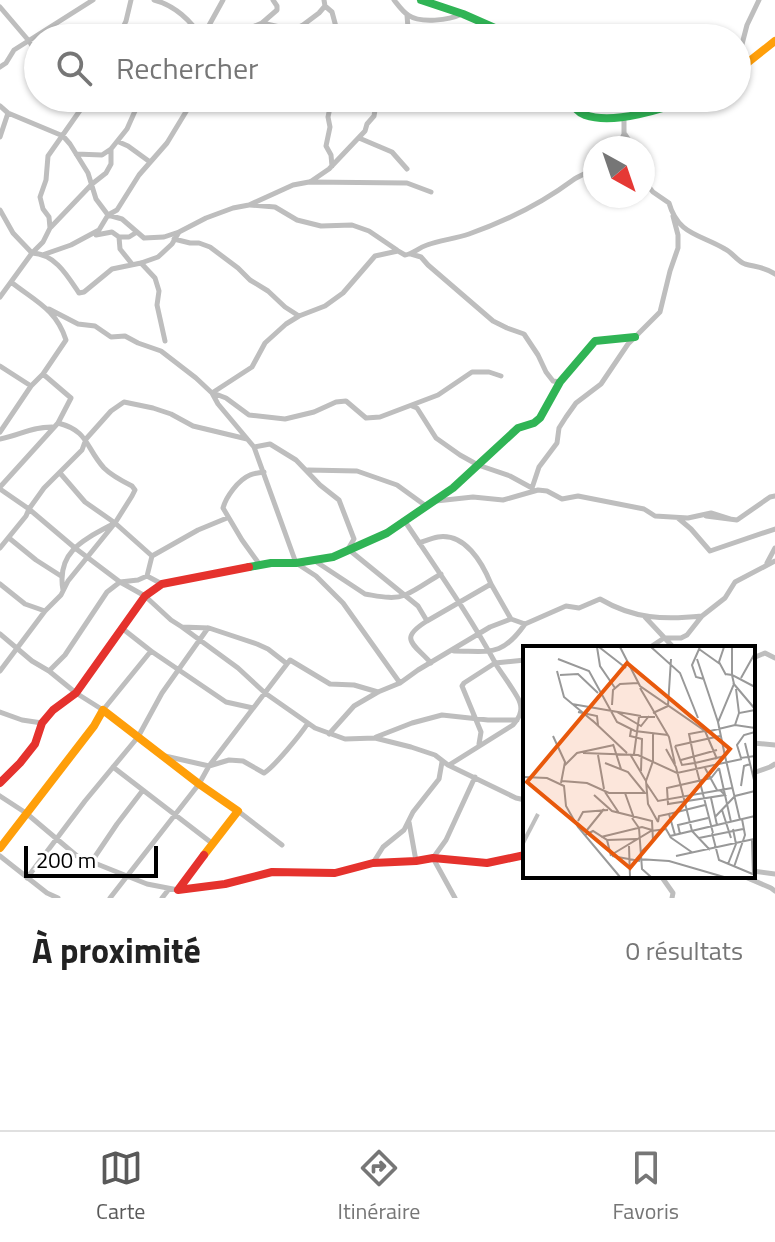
<!DOCTYPE html>
<html lang="fr">
<head>
<meta charset="utf-8">
<style>
	:root { --surface:#fff; --page:#f6f6f6; --text:#222; --muted:#767676; --line:#e0e0e0; --accent:#595959 }
	body { margin:0; font-family:"Titillium Web",sans-serif; background:var(--page); color:var(--text) }
	.compass { position:absolute; left:583px; top:136px; width:72px; height:72px; border-radius:50%; background:var(--surface); box-shadow:0 2px 6px #0004; rotate:140deg }
	.scale { position:absolute; left:24px; bottom:20px; width:134px; box-sizing:border-box; padding-left:8px; border:4px solid #000; border-top:0; font-size:22px; line-height:28px; white-space:nowrap; color:#000; -webkit-text-stroke:6px #fff; paint-order:stroke }
	.list { margin:0; padding:0; list-style:none }
	h2 { display:flex; justify-content:space-between; align-items:center; height:104px; margin:0; padding:0 32px; font-size:34px }
	h2 small { font-size:26px; font-weight:400; color:var(--muted) }
	.icon { flex:none; width:44px; height:44px; fill:none; stroke:currentColor; stroke-width:2; stroke-linecap:round; stroke-linejoin:round }
	.map { position:relative; flex:none; width:775px; height:898px; overflow:hidden }
	.search { position:absolute; background:var(--surface); box-shadow:0 2px 6px #0004; left:24px; right:24px; top:24px; height:88px; display:flex; align-items:center; gap:20px; box-sizing:border-box; padding:0 28px; border-radius:44px; color:var(--muted); font-size:30px }
	.sheet { height:232px; background:var(--surface) }
	nav { display:flex; justify-content:space-around; align-items:center; box-sizing:border-box; height:112px; border-top:2px solid var(--line); background:var(--surface); font-size:22px; color:var(--muted) }
	nav a { display:grid; justify-items:center; gap:4px }
	nav .on { color:var(--accent) }
	.map>svg:first-child { display:block }
	.lines { fill:none; stroke-linecap:round; stroke-linejoin:round }
	.street { stroke:#bebebe; stroke-width:5 }
	.fast { stroke:#30b455; stroke-width:8 }
	.slow { stroke:#ff9f0a; stroke-width:8 }
	.jam { stroke:#e5322d; stroke-width:8 }
	.inset-river { fill:none; stroke:#bfbfbf; stroke-width:4 }
	.inset-road { fill:none; stroke:#999; stroke-width:2 }
	.view { fill:#e8590c; fill-opacity:0.15; stroke:#e8590c; stroke-width:4 }
	.inset-edge { fill:none; stroke:#000; stroke-width:4 }
</style>
</head>
<body>
<div class="map">
<svg width="775" height="898" viewBox="0 0 775 898">
	<rect width="100%" height="100%" fill="#fff"/>
	<g class="lines">
		<path class="street" d="M154,0c20,5 38,21 47,38
			M394,0c4,5 9,12 14,15 13,9 41,5 54,-1
			M325,6l7,6 7,26
			M0,7l29,34 9,14
			M407,15l1,13 7,6 2,4
			M262,23l15,-13v-4l-4,-6
			M118,38l8,-17 5,-21
			M202,38l21,-38
			M213,38l30,-7 19,-8 31,7 10,-5 16,-12 6,-7 -1,-6
			M737,57l4,-9 6,-23 12,-25
			M0,67l6,-4 8,-13 79,-50
			M173,98l14,12
			M0,106l8,7 55,23 7,8 18,29 8,26 12,16 14,4 22,19 20,-1 15,-5
			M624,116v17l10,15
			M0,137l8,-24
			M359,138l33,14 15,17
			M119,142l9,4 22,16
			M618,148l6,-14
			M76,154l26,1 9,-6 16,-20 8,-18 14,-13
			M643,159l4,14 -2,9 8,10 16,11c9,32 31,31 56,46 8,4 12,12 20,15 11,3 20,3 30,10
			M332,166l-1,-11 -5,-9 4,-19 -2,-10 4,-19
			M310,182l19,-13 36,-38 2,-7 7,-8 3,-18
			M250,205l25,2 22,13 24,6 31,-1 17,6 28,19
			M0,210l13,23 19,20c23,1 35,22 47,40l5,-1 28,-23 29,-6 17,-6 14,-13 7,-12 27,-14 27,-10 16,-3 44,-20 16,-3 98,1 24,9
			M51,227l41,-43 14,-11 5,-9v-15
			M96,235l16,-3 7,5 1,12 12,15
			M119,237h10l8,-5
			M174,239l16,4h9l11,4 28,21 12,12 18,11 17,16 14,9
			M45,254l26,-9 28,-15 9,-15 9,-5 22,-35 28,-32 20,-33 11,-12
			M411,254l10,3 7,8 65,56 14,7 17,6 14,21 8,17 7,9 7,1
			M141,263l14,15 4,13 -2,14 8,36
			M0,297l32,-44 11,-11 7,-14 -1,-11 -6,-8 -3,-12 6,-17 2,-24 33,-47 5,-11
			M49,309l29,15 17,2 16,11 14,-1 13,7 23,8 35,27 16,15 6,11 36,43 16,-3 26,16 24,25 19,15 15,39 -6,10 70,57 9,15 64,-37 20,35
			M0,366l31,20 12,-12 23,-34c-10,-31 -31,-39 -55,-58
			M43,374l28,24 -13,25
			M212,393l40,-26 13,-24 21,-19 13,-8 26,-10 18,-13 32,-37 23,-5 7,4c8,-1 13,-7 22,-10 13,-5 28,-6 42,-11 37,-13 73,-31 104,-54 7,-5 15,-7 22,-12
			M213,393l13,5 23,17 36,4 29,-7 22,-10 10,-1 20,17 14,-1 58,-22 34,-23h17l12,4
			M412,406l5,2 19,30 24,17 18,10 32,11 22,12
			M0,432l31,-46
			M0,439c20,-4 31,-12 52,-12
			M254,447l42,116 20,13 27,27 57,80
			M308,470l49,1 40,14 29,21
			M60,473l25,29 30,21
			M0,487l58,-64c31,8 27,24 46,45 8,8 18,13 28,18l3,4 -3,6 -17,27 -47,58 -7,14 -16,16 -45,60
			M532,488l7,-21 18,-24 2,-15 7,-11 10,-14 25,-19 27,-40 32,-32 10,-41 8,-23v-13l-5,-19
			M0,489l29,20 46,39 45,34 25,14 26,24 11,7 27,1 48,16 11,5 18,14
			M436,501l37,-4 30,3 35,-10 9,1 15,8 16,-3 66,13 11,7 33,2 23,-5 19,6
			M706,516l31,4 33,-23 5,-1
			M678,518l13,11 19,22 65,-22
			M404,520c32,48 66,96 93,146 5,8 22,31 23,37 3,9 -2,16 -7,22l-64,40
			M9,538l27,22 25,16
			M419,543c6,-2 13,-5 19,-6 27,-4 44,25 53,47
			M0,548l26,-32 3,-7 15,-21 38,-38 4,-11 25,-28 13,-9 29,6 18,6 22,12 54,13
			M315,561l50,33c13,2 28,6 40,1 12,-5 25,-15 36,-21
			M767,563l8,-15
			M260,565l-18,-25 -19,-32c3,-11 15,-28 27,-33 4,-2 9,-2 14,-3
			M147,576l5,-20 46,-26 29,-12
			M0,584l25,20 20,7
			M63,590c-7,-39 22,-51 52,-67l37,33
			M645,617l29,31
			M427,621c-29,18 -14,22 4,42
			M182,627l56,41 27,25 50,35 30,11 30,-1 36,9 24,8 13,10 68,33 9,2
			M123,629l28,22
			M0,634l32,27 17,10 27,22 27,17 48,-59 75,51 27,6
			M633,648l39,-2
			M649,648l15,-10h17l6,-3 15,-19 23,-18 10,-16 40,-21
			M454,651c36,0 48,6 71,-27
			M753,658l12,-5 10,5
			M49,671l16,-16 42,-63 13,-10 18,-2 9,-4 15,8
			M0,712l22,8 20,3
			M329,734l25,-28 24,-14 22,-9 18,-13 72,-43 21,-8 14,5 41,-18 13,2 21,-9c34,20 64,21 102,17
			M376,737l36,-14 30,-8 46,5h29
			M753,743l22,2
			M479,744l2,-12 -19,-46 2,-3 31,-20 30,-3
			M165,756l44,10 20,-6 14,1 21,12c10,-6 37,-39 44,-50
			M113,767l100,77
			M753,773l17,-6 5,-3
			M0,796l26,17 51,43 70,28 31,6
			M238,811l44,34
			M409,822l7,39
			M0,856l47,37 11,5
			M92,861l25,-37 26,-34
			M373,863l10,-16 21,-17 9,-18 26,-33 3,-17
			M753,871l22,3
			M661,876l12,17 -1,5
			M743,876l28,12 4,3
			M27,878l58,-77 53,-64 24,-44 46,-65
			M110,898l89,-114 10,-18 81,-106 40,24 24,1 24,7
			M162,898l7,-9
			M455,898l-22,-40 13,-18 29,-63"/>
		<path class="fast" d="M421,0l42,14 55,24
			M567,98c5,7 10,14 18,17 29,10 78,-6 105,-17
			M249,567l22,-4h25l37,-6 54,-24 66,-45 65,-60 16,-5 6,-5 20,-36 35,-41 40,-4"/>
		<path class="slow" d="M737,71l38,-30
			M0,848l94,-122 9,-16 96,74 39,27 -34,44"/>
		<path class="jam" d="M0,783l20,-20 15,-19 7,-21 11,-13 23,-17 69,-97 17,-12 87,-17
			M204,855l-26,35 47,-6 47,-12 63,1 38,-10 43,-2 17,-3 54,5 38,-8"/>
	</g>
	<g transform="translate(523 646)">
		<rect width="232" height="232" fill="#fff"/>
		<path class="inset-river" d="M0,197l15,-29"/>
		<path class="inset-road" d="M74,1l3,19 15,22M76,1l27,21M97,1l20,39 65,45 -16,3 6,29 30,-7 15,64M128,1l29,26 18,45M177,1l-8,18 4,12 8,2M201,1l-5,15 7,13M209,1v28l23,12M176,3l21,15M35,13l31,12 28,51 18,9 33,4M174,13l21,63M34,25l7,26 30,25M37,29l18,-1 20,19M218,32l14,-25M210,37l22,26M117,42l29,49 6,27M213,43l3,24M49,58l69,12M89,59l1,-15 7,-6 18,-1M55,66l19,4 1,9M94,66l24,14 8,-10M130,67l15,-7 3,-47M69,74l35,33M212,79l4,-12 16,-3M108,84l-1,6 12,3 -1,32M182,85l12,28M183,86l29,-7 20,3M232,86l-11,3 -7,10 4,13 14,-2M30,90l12,26 -4,21M222,97l10,41M90,98l8,25M152,100l7,19 13,-2 18,70M152,100l45,-10M143,103l10,18 16,64 18,19M60,107l55,2 39,18 65,-14M107,108l16,27 2,23 10,18M111,108l5,-37h16M75,109l6,34M202,110l-7,-34 16,-38 -2,-9 -7,-1M158,114l36,-10M42,119l12,-12 37,-8M182,122l12,22M196,122l-8,10 -44,10 1,16 57,-9 -5,-5M196,122l12,54M0,131l24,1 17,8 2,20 12,21 42,50M39,135l25,2 22,10h36l-17,-21 -23,-9M123,135l7,-20v-28M123,137l12,18 74,-13M218,140l3,-20 6,-2M82,146l14,21M102,147l9,25M71,149l18,16 40,10 1,20 -12,11M188,152l6,27M199,164l9,28M146,168l36,-9M192,171l20,-21 20,-5M109,172l7,10 3,41 9,8M55,175l5,-9 25,-2M135,176l1,-6 10,-2 6,21M64,184l17,-21M189,187l7,27 36,15M157,188l-2,-9 30,-7M62,189l8,-4 14,9 4,16M78,191l41,-10 10,3M147,191l23,16M176,192l44,-9M84,194l30,-1M229,194l1,35M106,200l1,31M88,209l40,-24 15,-2 4,7 85,-20M89,210l28,5M153,210l78,-17M115,213l31,2 55,16M205,218l8,-20 -3,-15M211,221l11,-32 -3,-16"/>
		<path class="view" d="M104,17l103,86 -100,119 -103,-86z"/>
		<rect width="232" height="232" class="inset-edge"/>
	</g>
</svg>
<svg class="compass" viewBox="-18 -18 36 36"><path d="M0-13l5 13h-10z" fill="#e53935"/><path d="M0 13l5-13h-10z" fill="#767676"/></svg>
<div class="scale">200 m</div>
<div class="search"><svg class="icon" aria-label="search" viewBox="0 0 24 24"><circle cx="10" cy="10" r="6"/><path d="M15 15l6 6"/></svg>Rechercher</div>
</div>
<section class="sheet">
<h2>À proximité<small>0 résultats</small></h2>
<ul class="list">
</ul>
</section>
<nav>
<a class="on"><svg class="icon" aria-label="map" viewBox="0 0 24 24"><path d="M3 6l6-2 6 2 6-2v14l-6 2-6-2-6 2zM9 4v14M15 6v14"/></svg>Carte</a>
<a><svg class="icon" aria-label="directions" viewBox="0 0 24 24"><path d="M12 3l9 9-9 9-9-9zM9 14v-3h6M13 9l2 2-2 2"/></svg>Itinéraire</a>
<a><svg class="icon" aria-label="saved" viewBox="0 0 24 24"><path d="M7 4h10v16l-5-4-5 4z"/></svg>Favoris</a>
</nav>
</body>
</html>
